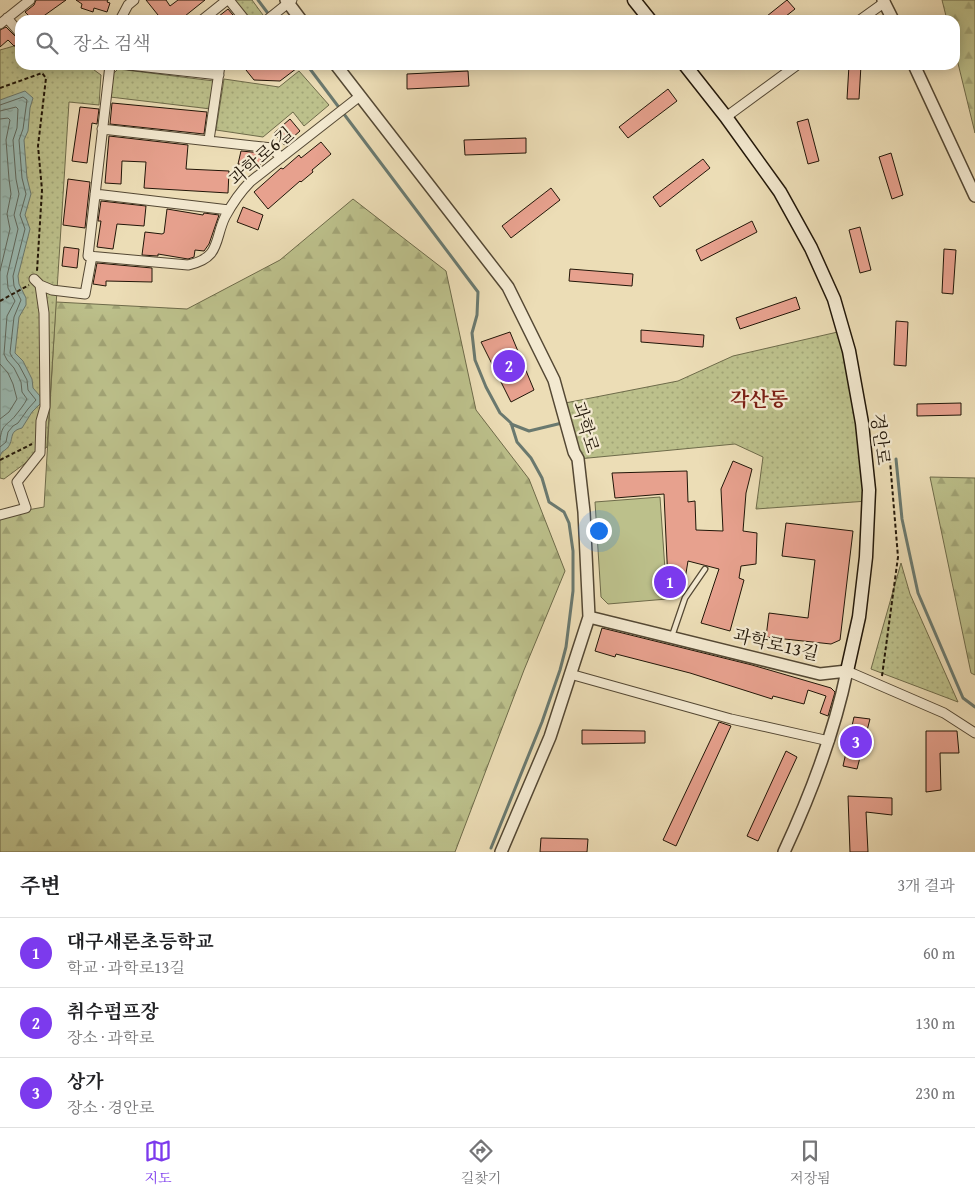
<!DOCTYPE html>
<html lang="ko">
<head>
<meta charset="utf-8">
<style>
	:root { --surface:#fff; --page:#f6f6f6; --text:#202124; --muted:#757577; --line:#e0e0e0; --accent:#7c3aed }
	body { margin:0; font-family:"Gentium Book Plus","Noto Serif KR",serif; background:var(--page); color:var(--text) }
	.you { position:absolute; left:598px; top:530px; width:18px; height:18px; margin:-12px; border:4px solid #fff; border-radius:50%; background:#1a73e8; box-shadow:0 0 0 8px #1a73e833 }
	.badge { display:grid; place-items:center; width:32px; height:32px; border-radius:50%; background:var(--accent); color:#fff; font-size:16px; font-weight:700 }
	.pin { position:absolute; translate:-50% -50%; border:2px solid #fff; box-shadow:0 1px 5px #0006 }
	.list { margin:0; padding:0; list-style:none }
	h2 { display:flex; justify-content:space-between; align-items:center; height:65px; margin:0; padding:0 20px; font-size:21px }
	h2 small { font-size:16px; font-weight:400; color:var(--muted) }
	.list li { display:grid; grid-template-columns:32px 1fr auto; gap:15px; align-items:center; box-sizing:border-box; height:70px; padding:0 20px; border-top:1px solid var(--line) }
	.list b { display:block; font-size:19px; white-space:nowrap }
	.list p { margin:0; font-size:16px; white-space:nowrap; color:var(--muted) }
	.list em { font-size:16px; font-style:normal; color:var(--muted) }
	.icon { flex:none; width:28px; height:28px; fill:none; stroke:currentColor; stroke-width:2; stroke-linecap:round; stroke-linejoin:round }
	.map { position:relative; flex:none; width:975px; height:852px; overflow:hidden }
	.search { position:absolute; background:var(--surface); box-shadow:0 2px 12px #0003; left:15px; right:15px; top:15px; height:55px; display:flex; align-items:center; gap:12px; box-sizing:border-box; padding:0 18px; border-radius:15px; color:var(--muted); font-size:19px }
	.sheet { height:275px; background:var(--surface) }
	nav { display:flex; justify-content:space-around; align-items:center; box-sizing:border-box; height:70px; border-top:1px solid var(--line); background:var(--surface); font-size:14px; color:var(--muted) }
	nav a { display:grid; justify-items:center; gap:2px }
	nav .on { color:var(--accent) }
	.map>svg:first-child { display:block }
	.grass { fill:#bcc08b; stroke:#6e6b4a }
	.forest { fill:url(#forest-firs); stroke:#6e6b4a }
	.park { fill:url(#park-dots); stroke:#6e6b4a }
	.water { fill:url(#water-ripples); stroke:#6a796f }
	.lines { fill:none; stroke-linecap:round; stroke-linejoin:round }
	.shore { stroke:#5e685e; stroke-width:1 }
	.stream { stroke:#6a796f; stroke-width:3 }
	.building { fill:#e7a18e; stroke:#211608 }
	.service-casing { stroke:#544834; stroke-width:7 }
	.minor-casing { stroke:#544834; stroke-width:11 }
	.tertiary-casing { stroke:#544834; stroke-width:14 }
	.secondary-casing { stroke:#211608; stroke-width:15 }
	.path { stroke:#211608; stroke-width:2; stroke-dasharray:4 2.5; stroke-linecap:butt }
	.service { stroke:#f3e9d0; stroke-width:4.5 }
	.minor { stroke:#f3e9d0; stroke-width:9 }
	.tertiary { stroke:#f3e9d0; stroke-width:11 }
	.secondary { stroke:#f3e9d0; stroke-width:12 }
	.labels { text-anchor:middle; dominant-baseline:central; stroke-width:4.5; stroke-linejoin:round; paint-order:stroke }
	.street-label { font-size:18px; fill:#211608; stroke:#f3e9d0 }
	.quarter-label { font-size:20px; font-weight:bold; fill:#7a1f14; stroke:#f3e9d0 }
</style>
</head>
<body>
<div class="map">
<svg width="975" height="852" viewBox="0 0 975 852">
	<defs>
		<pattern id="forest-firs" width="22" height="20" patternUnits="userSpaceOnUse" patternTransform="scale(1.25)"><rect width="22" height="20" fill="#bcc08b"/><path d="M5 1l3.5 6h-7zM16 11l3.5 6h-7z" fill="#a1a476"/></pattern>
		<pattern id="park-dots" width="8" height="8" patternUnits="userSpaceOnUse" patternTransform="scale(1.25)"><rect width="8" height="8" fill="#bcc08b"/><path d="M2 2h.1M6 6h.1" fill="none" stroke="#a1a476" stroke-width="1.8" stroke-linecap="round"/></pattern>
		<pattern id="water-ripples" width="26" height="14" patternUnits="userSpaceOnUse" patternTransform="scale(1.25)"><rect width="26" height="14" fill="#9abbb4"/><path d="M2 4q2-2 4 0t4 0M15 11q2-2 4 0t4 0" fill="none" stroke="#84a099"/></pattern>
	</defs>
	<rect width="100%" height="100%" fill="#ecddb6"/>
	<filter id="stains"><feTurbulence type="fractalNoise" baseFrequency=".004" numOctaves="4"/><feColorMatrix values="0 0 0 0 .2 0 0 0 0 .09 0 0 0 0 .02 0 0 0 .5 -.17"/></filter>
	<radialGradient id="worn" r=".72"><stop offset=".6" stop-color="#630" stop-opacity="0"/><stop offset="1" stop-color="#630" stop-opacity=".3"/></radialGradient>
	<path class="grass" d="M660,497l7,102 -59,5 -7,-7 -6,-95z"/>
	<path class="forest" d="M942,0h33v133l-20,-82v-31h-8z
		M353,199l93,72 30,139 53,69 36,92 -41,99 -69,182h-455v-337l44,-8 12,-205 131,7 93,-49z
		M930,477l45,1v197l-4,-2z"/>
	<path class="park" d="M234,0h18l11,15 -7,5h-7z
		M14,46l6,6v13l70,2 11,8 -2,30 -30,-3 -22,345 -43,32 -4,-1v-428z
		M118,69l96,12 -3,28 -101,-12 3,-23z
		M299,71l30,34 -25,21 -11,-14 -30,25 -47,-7 8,-51 55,8z
		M842,331l26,170 -112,8 7,-52 -28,-13 -157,15 -18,-55 118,-23 55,-25z
		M901,563l9,31 48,108 -87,-33z"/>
	<path class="water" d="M25,91l8,7 -3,10 -2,23 -4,9 3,38 4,16 -6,21 5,14 -12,47 1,8 7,14v7l-7,12 -4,36 8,8 9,18 1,9 7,8 2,6 -10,10 -10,16c-17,4 -4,15 -20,24l-2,4v-356z"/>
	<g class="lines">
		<path class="shore" d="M0,105l23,-8 4,3 -4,29 -4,11 3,38 4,16 -6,21 5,14 -12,47 1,10 7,14 -7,17 -4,36 2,4 7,8 8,15 1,10 8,10 -8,9 -10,14 -5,3 -5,6 -2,10 -6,5
			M0,111l16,-4 2,2 -1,19 -4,12 3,39 3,15 -5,21 4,14 -11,47 1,12 7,13 -8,15 -3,38 3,6 7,8 7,14 1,10 5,7c-3,6 -8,12 -12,17 -8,10 -13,7 -15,24
			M0,119l8,-1 2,2 -4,20 3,39 2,15 -4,20 3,15 -10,42
			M0,364l8,9 5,11 4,15 -8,13 -9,7"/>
		<path class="stream" d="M258,0l12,16
			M307,65l171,227 -1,23 -5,18 3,27 11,27 14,26 11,10 6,19 14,16 11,20 7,24 15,10 5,11 4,28v40l-7,56 -6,23 -18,52 -51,126
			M511,424l18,7 33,-8
			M896,459l6,60 16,74 45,105 12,9"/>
	</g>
	<path class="building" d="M36,0h30l-28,20h-5l-8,-8 9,-7z
		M76,0h32l-1,2 3,1 -3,9 -13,-4 -1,4 -12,-4 1,-4z
		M146,0h20l4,6 8,-6h27l-25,20h-18z
		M787,0l8,9 -14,11h-19z
		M228,9l9,11h-23z
		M6,27l14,14 -6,5 -6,-6 -8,7v-17z
		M242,65h59l-21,16 -26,-1z
		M849,65h12l-2,34h-12z
		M468,71l1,15 -62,3v-15z
		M668,89l9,12 -49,37 -9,-11z
		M112,103l95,9 -3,22 -94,-10z
		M80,107l19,2 -2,15 -5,-1 -5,40 -15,-2z
		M290,119l10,12 -16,14 -10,-12z
		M808,119l11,42 -11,3 -11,-42z
		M109,136l79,9 -2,24 43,2 -1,22 -84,-5 2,-26 -24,-1 -1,23 -16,-1z
		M526,138v15l-61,2 -1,-15z
		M321,142l10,12 -19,16 1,2 -12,10 -1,-1 -32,28 -14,-17 27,-24 2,1 16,-14 2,3z
		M241,151l21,2 -2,13 -22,-2z
		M891,153l12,42 -11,4 -13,-42z
		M703,159l7,9 -50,39 -7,-10z
		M68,179l22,3 -5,46 -22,-3z
		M551,188l9,12 -49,38 -9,-12z
		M101,201l45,5 -2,20 -27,-2 -4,25 -16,-2 4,-26h-3z
		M243,207l20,8 -5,15 -21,-8z
		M167,209l36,6 1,-2 15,2 -10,29 -5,7 -9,-1 -1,7 -6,2 -30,-5v2l-16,-1 3,-23 17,2 2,-1z
		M752,221l5,11 -56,29 -5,-11z
		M860,227l11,43 -11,3 -11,-43z
		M64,247l15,2 -2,19 -15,-2z
		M944,249l12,1 -3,44 -11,-1z
		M97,263l55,5v14l-46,-1v5l-13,-2z
		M570,269l63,5 -1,12 -63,-5z
		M796,297l4,12 -60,20 -4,-11z
		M896,321l12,1 -2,44 -12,-1z
		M641,330l63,5 -1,12 -62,-5z
		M510,332l24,58 -23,12 -30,-60z
		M961,403v12l-44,1v-12z
		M733,461l19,8 -6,24 -3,38 14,2 -1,31 -15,2 -2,12 5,2 -14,51 -29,-8 18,-54 -31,-8 -4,24 -16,-3 -4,-88 -49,4 -3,-25 75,-2 1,31 7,-1 1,29 27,1 -2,-42z
		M786,523l67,8 -13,109 -9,4 -65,-7 3,-24 39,5 7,-58 -33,-4z
		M602,628l150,37 79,23 4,4 -7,24 -8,-3 6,-17 -18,-6 -4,14 -31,-8 -1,3 -82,-26 -74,-19 -1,3 -20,-6z
		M854,717l16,2 -13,50 -14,-3z
		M719,722l12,4 -55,120 -13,-6z
		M582,730l63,1v12l-63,1z
		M926,731h31l2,22h-19l1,37 -15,2z
		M786,751l11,6 -39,84 -11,-5z
		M848,796l44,2v17l-26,-3 2,40h-18z
		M541,838l47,1 -1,13h-47z"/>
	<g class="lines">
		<g class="service-casing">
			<path id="service" d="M672,636l13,-38 20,-29"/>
		</g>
		<g class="minor-casing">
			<path id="minor" d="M229,0l16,20
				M7,18l13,15
				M120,20l8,-15 6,-5
				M202,20l25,-20
				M267,20l25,-20
				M860,20l25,-18
				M0,24l30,-24
				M110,65l-22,191 100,9c33,-7 26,-25 37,-48 7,-13 15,-25 25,-35l110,-86
				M129,65l90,10
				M726,117l71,-52
				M102,129l170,19 9,10
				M209,140l11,-75
				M95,194l134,16
				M40,285l12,5 33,4 7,-38
				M0,515l26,-7 -9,-26 23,-29 1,-32 4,-14 -1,-94 -4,-28 -6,-6
				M847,671l97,42 31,20
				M570,674l161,45 98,22"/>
		</g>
		<g class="tertiary-casing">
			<path id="tertiary" d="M286,0l15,20
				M883,0l10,20
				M336,65l172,222 46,93 20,72 4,7 6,53 5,105 -39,120 -49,115
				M914,65l61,131
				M589,617l231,57 27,-3c-13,63 -36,123 -63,181"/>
		</g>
		<g class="secondary-casing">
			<path id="secondary" d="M634,0l16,20
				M685,65l41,52 54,75 31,56 23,51 15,52 13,72 7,67 -3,67 -7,60 -12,54"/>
		</g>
		<path class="path" d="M0,88l42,-15 4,5 -8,68 4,44 -5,81
			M0,301l29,-16
			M0,460l32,-16
			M882,676l16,-119 -8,-96"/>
		<use href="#service" class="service"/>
		<use href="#minor" class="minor"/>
		<use href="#tertiary" class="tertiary"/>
		<use href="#secondary" class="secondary"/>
	</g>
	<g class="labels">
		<g class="street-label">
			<text transform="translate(261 156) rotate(-41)">과학로6길</text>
			<text transform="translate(586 427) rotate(73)">과학로</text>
			<text transform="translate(881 439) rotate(83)">경안로</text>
			<text transform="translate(776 644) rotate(13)">과학로13길</text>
		</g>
		<g class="quarter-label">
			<text x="759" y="398">각산동</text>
		</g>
	</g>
	<rect width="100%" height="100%" filter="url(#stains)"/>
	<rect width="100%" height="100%" fill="url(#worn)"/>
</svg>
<div class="you"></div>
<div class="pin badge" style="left:670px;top:582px">1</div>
<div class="pin badge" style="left:509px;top:366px">2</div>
<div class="pin badge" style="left:856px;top:742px">3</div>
<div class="search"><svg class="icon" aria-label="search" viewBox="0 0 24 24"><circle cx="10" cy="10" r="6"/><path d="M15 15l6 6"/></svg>장소 검색</div>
</div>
<section class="sheet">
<h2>주변<small>3개 결과</small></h2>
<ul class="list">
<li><span class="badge">1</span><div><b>대구새론초등학교</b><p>학교 · 과학로13길</p></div><em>60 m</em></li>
<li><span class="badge">2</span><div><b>취수펌프장</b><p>장소 · 과학로</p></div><em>130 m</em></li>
<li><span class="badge">3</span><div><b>상가</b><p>장소 · 경안로</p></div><em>230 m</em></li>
</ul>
</section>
<nav>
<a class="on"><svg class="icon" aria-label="map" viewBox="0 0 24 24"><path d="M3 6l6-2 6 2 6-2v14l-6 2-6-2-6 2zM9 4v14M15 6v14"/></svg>지도</a>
<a><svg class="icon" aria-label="directions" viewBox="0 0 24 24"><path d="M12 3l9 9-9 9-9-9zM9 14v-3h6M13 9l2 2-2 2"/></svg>길찾기</a>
<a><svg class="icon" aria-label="saved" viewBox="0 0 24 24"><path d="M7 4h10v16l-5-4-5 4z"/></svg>저장됨</a>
</nav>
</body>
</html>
